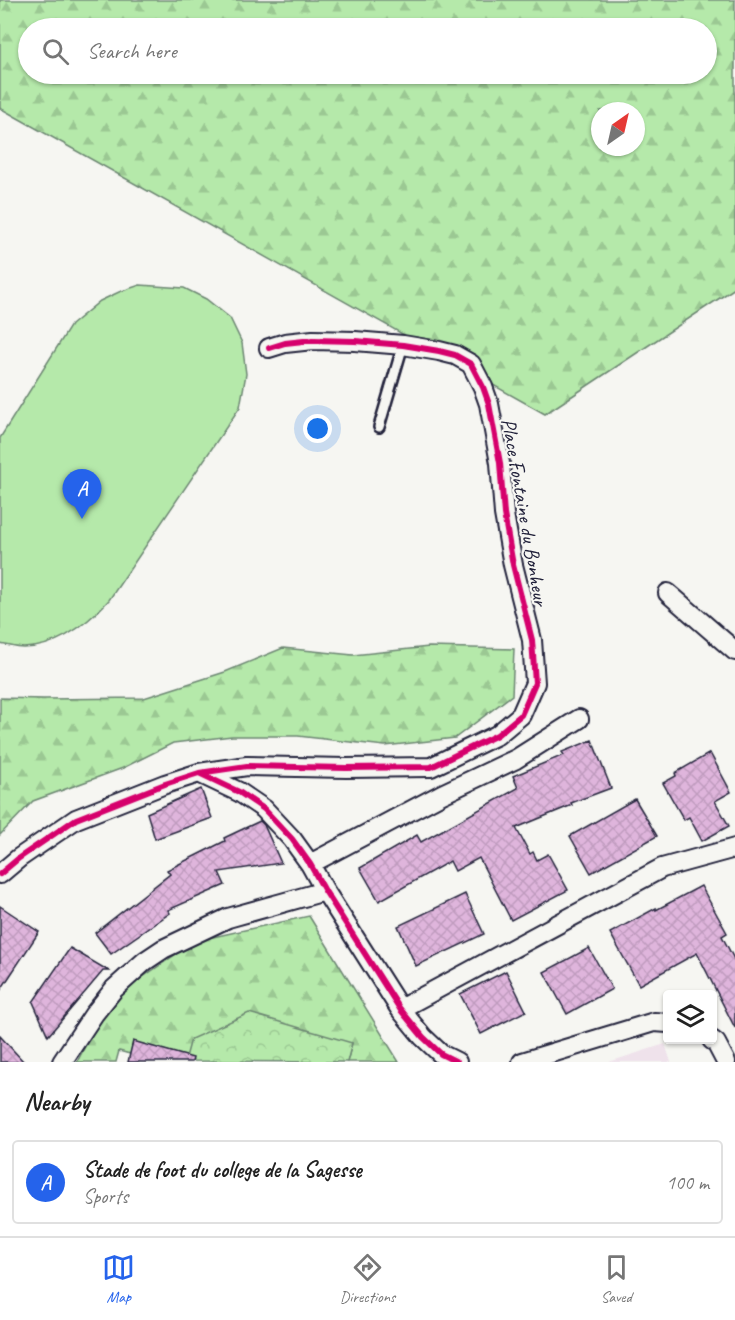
<!DOCTYPE html>
<html lang="en">
<head>
<meta charset="utf-8">
<style>
	:root { --surface:#fff; --page:#f6f6f6; --text:#222; --muted:#767676; --line:#e0e0e0; --accent:#2563eb }
	body { margin:0; font-family:Caveat,sans-serif; background:var(--page); color:var(--text) }
	.controls { position:absolute; right:18px; bottom:18px; display:grid; overflow:hidden; border-radius:6px; box-shadow:0 2px 4px #0004 }
	.controls button { width:54px; height:54px; display:grid; place-items:center; padding:0; border:0; border-bottom:2px solid var(--line); background:var(--surface); color:var(--text); font:30px sans-serif }
	.compass { position:absolute; left:591px; top:102px; width:54px; height:54px; border-radius:50%; background:var(--surface); box-shadow:0 2px 4px #0004; rotate:34deg }
	.you { position:absolute; left:318px; top:429px; width:21px; height:21px; margin:-15px; border:4px solid #fff; border-radius:50%; background:#1a73e8; box-shadow:0 0 0 9px #1a73e833 }
	.badge { display:grid; place-items:center; width:39px; height:39px; border-radius:50%; background:var(--accent); color:#fff; font-size:20px; font-weight:700 }
	.pin { position:absolute; translate:-50% -50px; filter:drop-shadow(0 2px 3px #0008) }
	.pin::after { content:''; position:absolute; top:32px; width:21px; height:18px; background:inherit; clip-path:polygon(0 0,100% 0,50% 100%) }
	.list { margin:0; padding:0; list-style:none }
	h2 { display:flex; justify-content:space-between; align-items:center; height:78px; margin:0; padding:0 24px; font-size:26px }
	h2 small { font-size:20px; font-weight:400; color:var(--muted) }
	.list li { display:grid; grid-template-columns:39px 1fr auto; gap:18px; align-items:center; box-sizing:border-box; height:84px; margin:0 12px 12px; padding:0 12px; border:2px solid var(--line); border-radius:6px }
	.list b { display:block; font-size:22px; white-space:nowrap }
	.list p { margin:0; font-size:20px; white-space:nowrap; color:var(--muted) }
	.list em { font-size:20px; font-style:normal; color:var(--muted) }
	.icon { flex:none; width:33px; height:33px; fill:none; stroke:currentColor; stroke-width:2; stroke-linecap:round; stroke-linejoin:round }
	.map { position:relative; flex:none; width:735px; height:1062px; overflow:hidden }
	.search { position:absolute; background:var(--surface); box-shadow:0 2px 4px #0004; left:18px; right:18px; top:18px; height:66px; display:flex; align-items:center; gap:15px; box-sizing:border-box; padding:0 21px; border-radius:33px; color:var(--muted); font-size:22px }
	.sheet { height:174px; background:var(--surface) }
	nav { display:flex; justify-content:space-around; align-items:center; box-sizing:border-box; height:84px; border-top:2px solid var(--line); background:var(--surface); font-size:16px; color:var(--muted) }
	nav a { display:grid; justify-items:center; gap:3px }
	nav .on { color:var(--accent) }
	.map>svg:first-child { display:block }
	.built { fill:#efe2eb }
	.grass { fill:#b5e9aa; stroke:#6c8672; stroke-width:1.5 }
	.forest { fill:url(#forest-firs); stroke:#6c8672; stroke-width:1.5; fill-rule:evenodd }
	.park { fill:url(#park-crowns); stroke:#6c8672; stroke-width:1.5 }
	.building { fill:url(#building-cross-hatch); stroke:#22223b; stroke-width:1.5 }
	.lines { fill:none; stroke-linecap:round; stroke-linejoin:round }
	.service-casing { stroke:#22223b; stroke-width:14 }
	.minor-casing { stroke:#22223b; stroke-width:22 }
	.service { stroke:#f6f6f2; stroke-width:9 }
	.minor { stroke:#f6f6f2; stroke-width:18 }
	.cycleway-casing { stroke:#f6f6f2; stroke-width:10 }
	.cycleway { stroke:#d6006c; stroke-width:6 }
	.labels { text-anchor:middle; dominant-baseline:central; stroke-width:4.5; stroke-linejoin:round; paint-order:stroke }
	.street-label { font-size:21px; fill:#22223b; stroke:#f6f6f2 }
</style>
</head>
<body>
<div class="map">
<svg width="735" height="1062" viewBox="0 0 735 1062">
	<defs>
		<pattern id="forest-firs" width="22" height="20" patternUnits="userSpaceOnUse" patternTransform="scale(1.5)"><rect width="22" height="20" fill="#b5e9aa"/><path d="M5 1l3.5 6h-7zM16 11l3.5 6h-7z" fill="#9bc893"/></pattern>
		<pattern id="park-crowns" width="20" height="18" patternUnits="userSpaceOnUse" patternTransform="scale(1.5)"><rect width="20" height="18" fill="#b5e9aa"/><path d="M2 6a3 3 0 1 1 6 0M12 15a3 3 0 1 1 6 0" fill="none" stroke="#9bc893"/></pattern>
		<pattern id="building-cross-hatch" width="8" height="8" patternUnits="userSpaceOnUse" patternTransform="scale(1.5)"><rect width="8" height="8" fill="#dfb5dc"/><path d="M0 0l8 8M0 8l8-8" fill="none" stroke="#bf9bbe"/></pattern>
	</defs>
	<rect width="100%" height="100%" fill="#f6f6f2"/>
	<filter id="ink" filterUnits="userSpaceOnUse"><feTurbulence type="fractalNoise" baseFrequency=".0167" numOctaves="2"/><feDisplacementMap in="SourceGraphic" scale="12" xChannelSelector="R" yChannelSelector="G"/><feConvolveMatrix kernelMatrix="1 2 1 2 8 2 1 2 1" color-interpolation-filters="sRGB"/></filter>
	<g filter="url(#ink)">
		<path class="built" d="M665,1044l6,18h-62z"/>
		<path class="grass" d="M140,285l44,3 22,11 24,19 12,25 4,31 -6,33 -131,193c-22,24 -50,47 -85,48 -8,0 -16,-3 -24,-4v-206l71,-113 29,-24 19,-9z"/>
		<path class="forest" d="M0,0h735v288l-190,126 -545,-306zM28,28h678v46h-678zM600,111h36v36h-36z
			M429,647l85,2 -2,46 -57,43 -70,8 -87,-10h-66l-59,7 -50,25 -90,33 -33,34v-137l44,1 100,-1 81,-26 58,-24 70,7z
			M309,916l90,146h-52l5,-19 -167,18 -11,-8 -40,-11 -4,12 -11,-3 -3,11h-39l24,-46 29,-30 65,-45z"/>
		<path class="park" d="M249,1013l103,30 -5,19 -162,-1 6,-22z"/>
		<path class="building" d="M592,740l19,48 -40,15 1,2 -56,23 14,26 3,-2 4,8 11,-6 20,36 -57,30 -32,-62 -24,13 -5,-10 -71,40 -19,-33 57,-33 4,7 97,-54 -5,-12 51,-21 -2,-3z
			M710,753l21,39 -16,9 14,25 -27,15 -13,-24 -5,3 -21,-37 13,-7 -1,-3z
			M201,789l11,29 -57,21 -8,-26z
			M635,799l22,37 -66,37 -21,-37z
			M260,821l4,4 17,38 -62,9 6,13 -57,25 2,3 -59,41 -16,-21 75,-59 -3,-4 58,-29 -1,-3z
			M701,886l26,47 -5,3 13,25v67l-38,-75 -58,32 -29,-52 46,-25v2z
			M465,894l19,40 -68,32 -18,-40z
			M0,906l39,26 -39,59z
			M70,948l39,23h-6l-55,65 -15,-34z
			M589,948l23,41 -45,25 -23,-42z
			M506,971l20,40 -45,23 -21,-40z
			M0,1036l24,26h-24z
			M133,1041l60,17 -1,4h-64z"/>
		<g class="lines">
			<g class="service-casing">
				<path id="service" d="M379,427l24,-82"/>
			</g>
			<g class="minor-casing">
				<path id="minor" d="M668,593l67,58
					M199,773l40,19 25,17 28,30 18,25 15,27 75,118 23,28 18,17 16,8
					M310,864l132,-70 74,-35 63,-40
					M0,874l19,-16 57,-39 89,-35 34,-11 48,-7 99,2 85,-1 66,-32 24,-20 14,-32 -3,-43 -19,-75 -9,-51 -4,-51 -11,-59 -6,-17 -12,-23 -16,-9 -16,-4 -36,-6 -48,-4 -42,-1 -28,3 -16,5
					M400,1009l262,-141 73,-20
					M712,1040l4,3 10,19
					M62,1062l32,-48 20,-25 31,-28 18,-12 65,-31 97,-27
					M522,1062l132,-40 14,1"/>
			</g>
			<use href="#service" class="service"/>
			<use href="#minor" class="minor"/>
			<g class="cycleway-casing">
				<path id="cycleway" d="M199,773l40,19 25,17 28,30 18,25 15,27 75,118 23,28 18,17 16,8
					M0,874l19,-16 57,-39 89,-35 34,-11 48,-7 99,2 85,-1 66,-32 24,-20 14,-32 -3,-43 -19,-75 -9,-51 -4,-51 -11,-59 -6,-17 -12,-23 -16,-9 -16,-4 -36,-6 -48,-4 -42,-1 -28,3 -16,5"/>
			</g>
			<use href="#cycleway" class="cycleway"/>
		</g>
	</g>
	<g class="labels">
		<g class="street-label">
			<text transform="translate(525 512) rotate(80)">Place Fontaine du Bonheur</text>
		</g>
	</g>
</svg>
<div class="controls">
<button><svg class="icon" aria-label="layers" viewBox="0 0 24 24"><path d="M12 4l9 5-9 5-9-5zM3 14l9 5 9-5"/></svg></button>
</div>
<svg class="compass" viewBox="-18 -18 36 36"><path d="M0-13l5 13h-10z" fill="#e53935"/><path d="M0 13l5-13h-10z" fill="#767676"/></svg>
<div class="you"></div>
<div class="pin badge" style="left:82px;top:519px">A</div>
<div class="search"><svg class="icon" aria-label="search" viewBox="0 0 24 24"><circle cx="10" cy="10" r="6"/><path d="M15 15l6 6"/></svg>Search here</div>
</div>
<section class="sheet">
<h2>Nearby<small></small></h2>
<ul class="list">
<li><span class="badge">A</span><div><b>Stade de foot du college de la Sagesse</b><p>Sports</p></div><em>100 m</em></li>
</ul>
</section>
<nav>
<a class="on"><svg class="icon" aria-label="map" viewBox="0 0 24 24"><path d="M3 6l6-2 6 2 6-2v14l-6 2-6-2-6 2zM9 4v14M15 6v14"/></svg>Map</a>
<a><svg class="icon" aria-label="directions" viewBox="0 0 24 24"><path d="M12 3l9 9-9 9-9-9zM9 14v-3h6M13 9l2 2-2 2"/></svg>Directions</a>
<a><svg class="icon" aria-label="saved" viewBox="0 0 24 24"><path d="M7 4h10v16l-5-4-5 4z"/></svg>Saved</a>
</nav>
</body>
</html>
